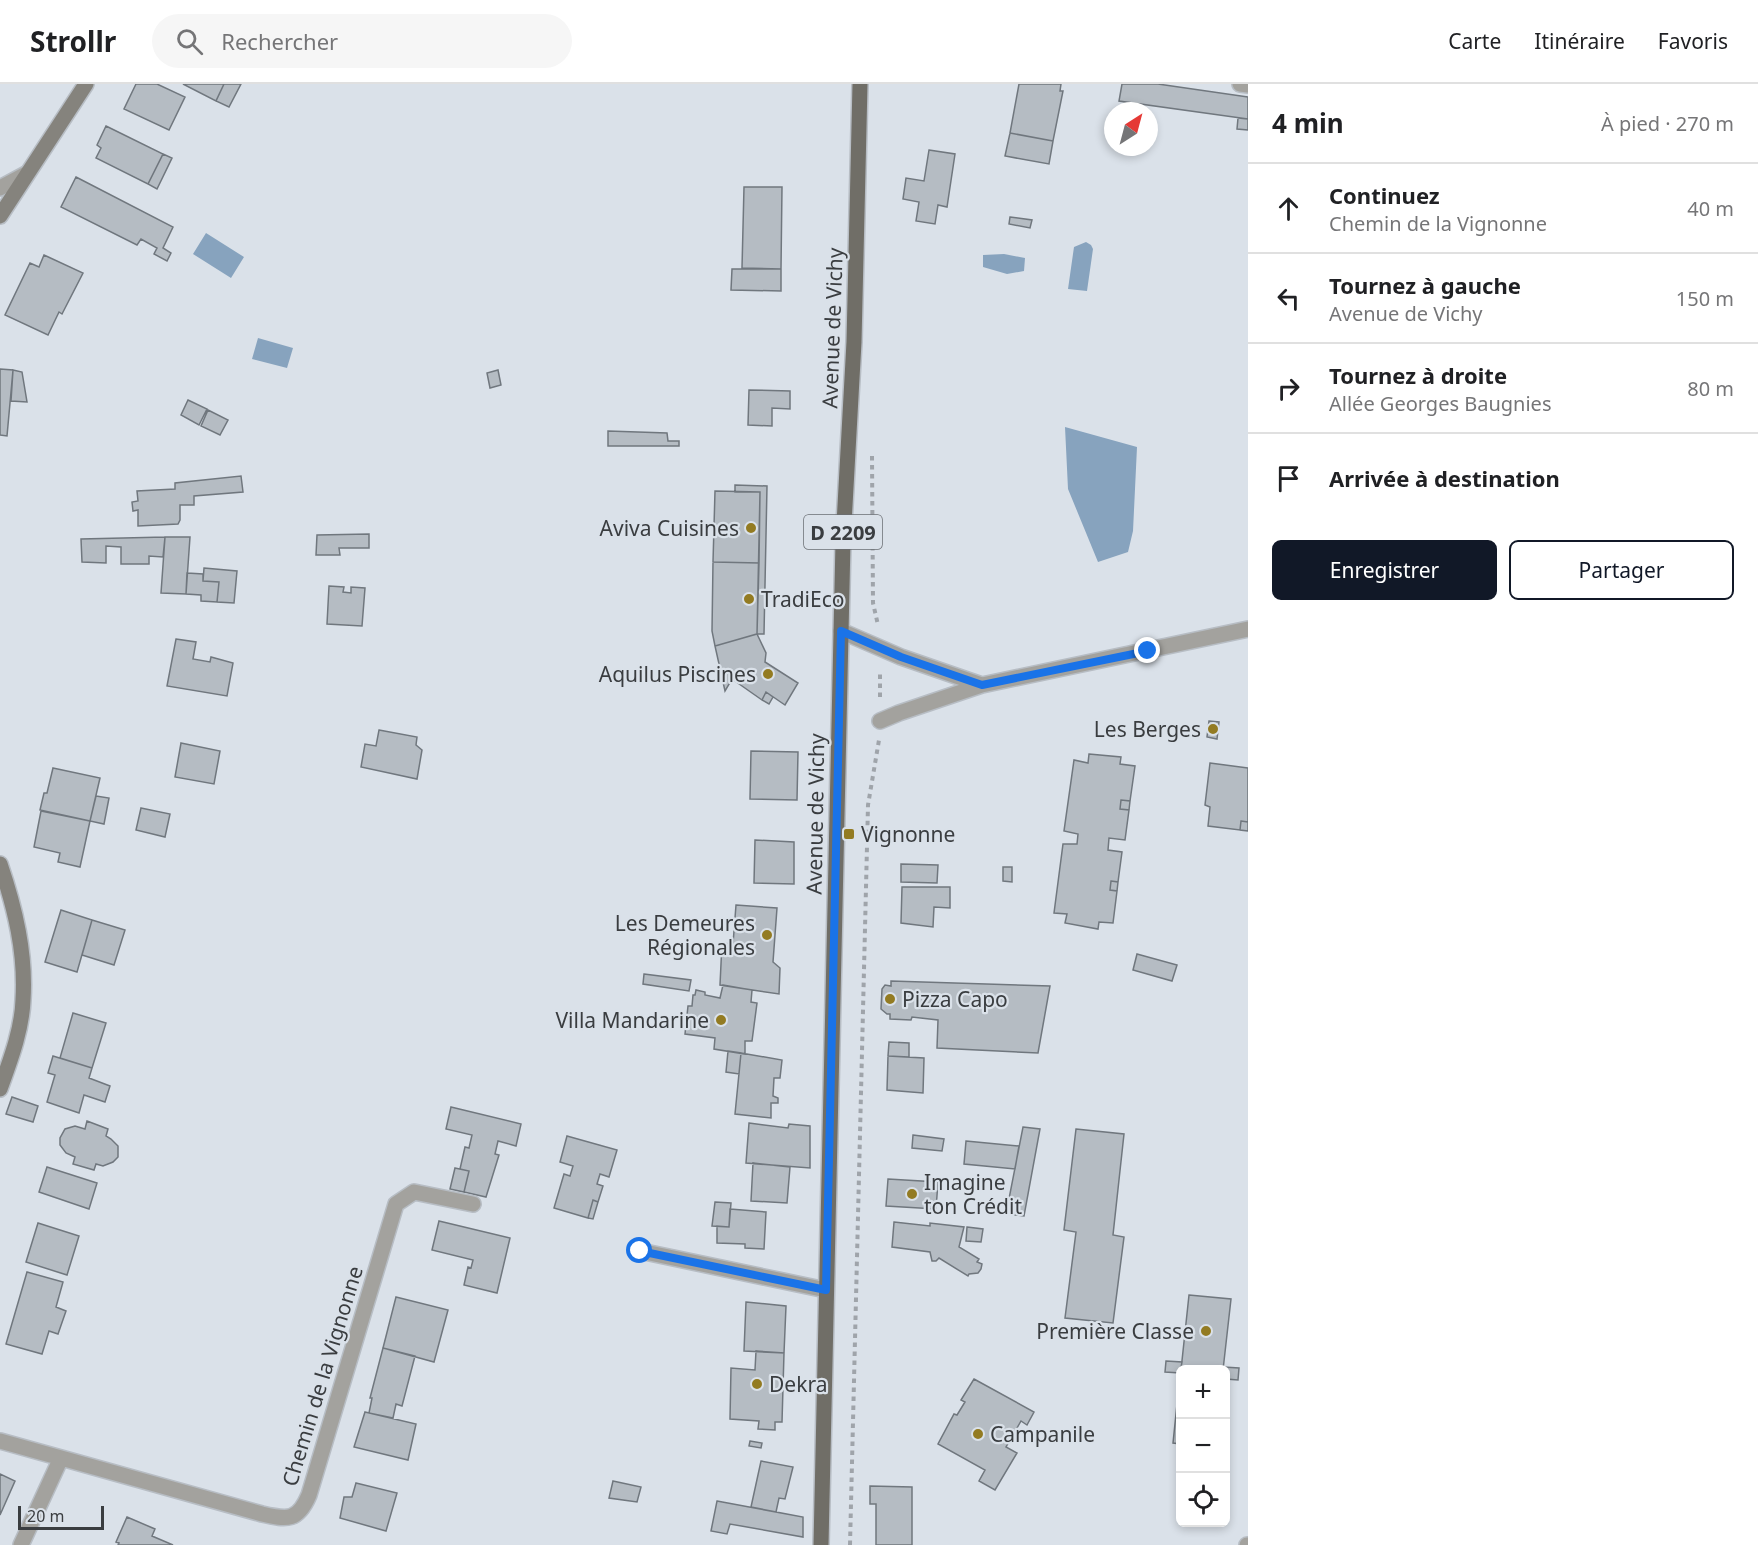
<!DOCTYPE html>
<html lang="fr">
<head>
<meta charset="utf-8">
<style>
	:root { --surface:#fff; --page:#f6f6f6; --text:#202124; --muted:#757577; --line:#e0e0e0; --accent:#111827 }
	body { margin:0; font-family:"Noto Sans",sans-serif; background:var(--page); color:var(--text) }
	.controls { position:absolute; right:18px; bottom:18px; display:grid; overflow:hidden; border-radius:9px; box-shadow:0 3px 9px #0003 }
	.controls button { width:54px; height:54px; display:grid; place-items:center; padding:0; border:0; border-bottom:2px solid var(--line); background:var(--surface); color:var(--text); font:30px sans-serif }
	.compass { position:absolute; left:1104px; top:18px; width:54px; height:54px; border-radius:50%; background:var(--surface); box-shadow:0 3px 9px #0003; rotate:36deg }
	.scale { position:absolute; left:18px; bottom:15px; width:86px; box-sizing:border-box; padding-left:6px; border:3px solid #3a3d40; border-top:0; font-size:16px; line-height:21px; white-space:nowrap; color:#3a3d40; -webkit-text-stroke:4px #dae1e9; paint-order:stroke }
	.stop { position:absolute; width:18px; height:18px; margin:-14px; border:4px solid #1a73e8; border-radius:50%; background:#fff }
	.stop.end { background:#1a73e8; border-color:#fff; box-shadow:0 2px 6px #0008 }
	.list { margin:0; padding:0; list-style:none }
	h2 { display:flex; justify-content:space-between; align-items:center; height:78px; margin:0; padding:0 24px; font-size:26px }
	h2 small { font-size:20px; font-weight:400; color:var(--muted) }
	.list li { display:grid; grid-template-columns:39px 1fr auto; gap:18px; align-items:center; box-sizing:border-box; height:90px; padding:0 24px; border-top:2px solid var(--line) }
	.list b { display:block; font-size:22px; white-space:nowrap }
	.list p { margin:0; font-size:20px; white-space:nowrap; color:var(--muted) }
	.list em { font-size:20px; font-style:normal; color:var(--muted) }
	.actions { display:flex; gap:12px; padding:18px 24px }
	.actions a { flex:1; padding:14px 0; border:2px solid var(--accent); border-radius:9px; text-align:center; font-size:21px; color:var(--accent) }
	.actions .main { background:var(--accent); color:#fff }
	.icon { flex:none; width:33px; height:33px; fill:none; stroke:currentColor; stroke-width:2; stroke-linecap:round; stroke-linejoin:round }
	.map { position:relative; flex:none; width:1248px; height:1461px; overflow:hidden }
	header { display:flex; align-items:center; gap:36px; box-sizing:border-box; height:84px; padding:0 30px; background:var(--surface); border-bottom:2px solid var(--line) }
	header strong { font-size:28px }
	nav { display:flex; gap:33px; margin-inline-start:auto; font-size:21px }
	.search { width:420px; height:54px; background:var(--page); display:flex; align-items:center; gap:15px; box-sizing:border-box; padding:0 21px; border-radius:33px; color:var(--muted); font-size:22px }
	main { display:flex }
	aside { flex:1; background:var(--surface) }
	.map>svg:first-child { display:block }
	.water { fill:#87a3be }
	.building { fill:#b5bcc3; stroke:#70777e; stroke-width:1.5 }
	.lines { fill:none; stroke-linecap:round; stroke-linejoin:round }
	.lane-casing { stroke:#b7bdc4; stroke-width:18 }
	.street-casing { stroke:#b7bdc4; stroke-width:18 }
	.secondary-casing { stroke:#b7bdc4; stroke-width:18 }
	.primary-casing { stroke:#b7bdc4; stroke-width:18 }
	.path { stroke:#9fa4aa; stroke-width:4; stroke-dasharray:4.5 4.5; stroke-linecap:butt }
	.lane { stroke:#a3a29e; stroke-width:15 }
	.street { stroke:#a3a29e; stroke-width:15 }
	.secondary { stroke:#85837d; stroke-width:15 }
	.primary { stroke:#706e67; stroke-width:15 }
	.route { stroke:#1a73e8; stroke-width:8 }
	.poi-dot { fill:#937b22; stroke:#dae1e9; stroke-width:2 }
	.labels { text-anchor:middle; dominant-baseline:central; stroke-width:4.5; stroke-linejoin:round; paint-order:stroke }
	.shield { fill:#dae1e9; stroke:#6a6e73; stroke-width:1.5 }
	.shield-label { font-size:20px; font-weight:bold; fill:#3a3d40 }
	.street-label { font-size:21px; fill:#3a3d40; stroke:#dae1e9 }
	.poi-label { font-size:21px; fill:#3a3d40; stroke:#dae1e9; text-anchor:end }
</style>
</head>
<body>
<header>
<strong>Strollr</strong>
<div class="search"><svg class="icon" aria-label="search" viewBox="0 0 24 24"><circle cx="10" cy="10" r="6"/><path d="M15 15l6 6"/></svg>Rechercher</div>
<nav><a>Carte</a><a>Itinéraire</a><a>Favoris</a></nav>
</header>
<main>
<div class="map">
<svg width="1248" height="1461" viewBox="0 0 1248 1461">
	<rect width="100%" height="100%" fill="#dae1e9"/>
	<path class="water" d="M206,149l38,24 -13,21 -38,-24z
		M1086,158l5,3 2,4 -6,42 -19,-2 6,-42z
		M1004,170l21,4 -1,13 -17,3 -24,-7v-12z
		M258,254l35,10 -6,20 -35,-9z
		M1065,343l72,20 -4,84 -5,21 -30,10 -30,-73z"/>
	<path class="building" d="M136,0h21l28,13 -16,33 -45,-21z
		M183,0h41l-8,17z
		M224,0h17l-12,23 -13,-6z
		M1019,0h42l-1,7h3l-10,50 -43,-8z
		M1122,0h36l90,13v22l-129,-18z
		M1248,33v13l-11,-1 1,-11 10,1z
		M106,42l57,28 -15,30 -52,-26 5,-10 -4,-3z
		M1010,49l43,8 -4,23 -44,-8z
		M929,66l26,4 -8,53 -9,-2 -3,19 -19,-3 3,-19 -16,-3 3,-21 18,3z
		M163,70l9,4 -15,31 -9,-5z
		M76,93l97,50 -10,21 8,5 -4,8 -13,-7 3,-6 -16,-9 -4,6 -76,-38z
		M744,103h38l-1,82 -39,-1z
		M1010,133l22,3 -2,8 -21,-4z
		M44,171l39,18 -21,41 -3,-2 -11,23 -43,-20 25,-52 9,4z
		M732,185h49v22l-50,-1z
		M0,285l13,1 -6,66 -7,-1z
		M13,286l9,2 5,30 -16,-1z
		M498,286l3,15 -11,3 -3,-15z
		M749,306l41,1v18l-18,-1v18l-24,-1z
		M188,316l19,9 -8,16 -18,-10z
		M208,326l20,10 -8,15 -19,-9z
		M608,347l59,2 1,8h11v5h-71z
		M241,392l2,16 -49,4v9h-14v15l-2,4 -40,2v-16l-5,1 -1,-9 6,-1 -1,-10 38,-2v-6z
		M735,401l32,1 -3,148h-7l3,-142h-25z
		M715,407l45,1 -1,71 -46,-1z
		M369,450v14h-30l1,7h-24l1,-20z
		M165,453l-2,20 -14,-1v8h-28v-17l-15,-1v17l-24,-1 -1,-23z
		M165,453h25l-4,57 -25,-1z
		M713,478l46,1 -2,71 -42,12 -3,-15z
		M204,484l33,3 -3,32 -17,-1 2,-20 -16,-1z
		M187,489l16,1v7l16,1 -2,20 -16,-1v-6l-15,-1z
		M329,502l15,1 -1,5 8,1v-6l14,1 -3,38 -35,-2z
		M757,550l9,19 -1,9 33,21 -13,22 -19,-13 -4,8 -30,-21 -7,12 -10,-45z
		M176,555l20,3 -3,17 17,3 1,-5 22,6 -6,33 -60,-10z
		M766,608l7,5 -4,7 -7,-4z
		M1209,637l10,1 -2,17 -10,-2z
		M379,646l38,7 -1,8 6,5 -5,29 -56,-12 4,-23 11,2z
		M181,659l39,8 -6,33 -39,-7z
		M751,667l47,1 -1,48 -47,-1z
		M1089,670l32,3 -1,7 15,2 -5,35 -9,-1 -1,9 9,1 -4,30 -16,-2 -1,12 14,2 -4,30 -7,-1 -1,9 7,1 -4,32 -14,-1 -1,7 -33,-6 2,-9 -13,-1 9,-69h14l1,-10 -14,-3 10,-71 14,3z
		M1210,679l38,5v54l-7,-1 -1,9 -32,-4 2,-19 -5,-2z
		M53,684l47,10 -10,43 -50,-11 4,-17h3z
		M96,712l13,2 -5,26 -14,-3z
		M1121,716l9,1 -1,9 -9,-1z
		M141,724l29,6 -5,23 -29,-7z
		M41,727l49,10 -10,46 -22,-5 2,-9 -26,-6z
		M1241,737l7,1v9l-8,-1z
		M755,756l39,2v42l-40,-1z
		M901,780l37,1 -1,18 -36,-1z
		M1003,783h9v15l-9,-1z
		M1111,797l7,1 -1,9 -7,-1z
		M902,803h48v21l-16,-1 -1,20 -32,-4z
		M736,821l41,3 -4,54 7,6 -1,26 -59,-9 2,-42 11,1z
		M61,826l31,10 -15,52 -32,-10z
		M92,836l33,10 -11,35 -32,-10z
		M1137,870l40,11 -5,16 -39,-11z
		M644,890l47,6 -2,11 -46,-7z
		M891,897l159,5 -12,67 -101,-5 1,-28 -26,-3 -1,3 -21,-1v-5h-3l-6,-5 1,-20 3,-4 6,1z
		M723,901l29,5 -1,12 6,1 -5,38h-7v13l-31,-5 1,-11 -30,-4 3,-28h4l1,-11h2l1,-5 9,2v3l15,3z
		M73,929l33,10 -14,45 -32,-10z
		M889,958l20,1v14l-21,-1z
		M728,967l13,2 -2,21 -13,-2z
		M741,969l41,7 -2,18h-6l-1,18 5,2v5h-7v15l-36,-4z
		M53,972l39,12 -3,10 21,8 -5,16 -21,-7 -5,18 -32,-11 8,-27 -7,-2z
		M888,972l36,2 -1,35 -36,-3z
		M12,1013l26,9 -5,16 -27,-8z
		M451,1023l70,17 -5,22 -18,-5 -3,13 4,1 -13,42 -22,-5 5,-21 -9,-2 5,-22 4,1 3,-13 -26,-6z
		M87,1037l21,8 -2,7 5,3 7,7v11l-5,5 -10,4 -7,-2 -2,6 -21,-6 2,-7 -9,-4 -6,-8v-7l5,-9 10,-3 10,3z
		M749,1039l39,5 1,-4 21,2v42l-64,-5z
		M1023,1043l17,2 -16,87 -18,-2z
		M1076,1045l48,5 -11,101 11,2 -11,86 -48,-5 11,-86 -12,-2z
		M913,1051l31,4 -2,12 -30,-3z
		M567,1052l50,14 -8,27 -9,-3 -3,10 6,2 -5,16 -5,-2 -5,18 -34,-10 10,-34 6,2 3,-10 -13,-4z
		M966,1057l53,5 -4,23 -51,-5z
		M753,1079l37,4 -3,36 -36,-2z
		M47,1083l50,16 -8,26 -50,-17z
		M455,1084l14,3 -5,21 -14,-3z
		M888,1095l50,3 -2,27 -50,-3z
		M593,1116l5,2 -5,17 -5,-1z
		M715,1118l16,1 -2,24 -17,-1z
		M730,1125l36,3 -2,37 -19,-1v-4l-28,-1v-17l12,1z
		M439,1137l71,17 -13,55 -33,-8 4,-18 3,1 2,-8 -41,-10z
		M894,1138l36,4v-3l34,4 -5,20 20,12 -2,3 5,2 -1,5 -3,4 -9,1 -1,2 -29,-18 -3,3h-4l-2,-9 -38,-5z
		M38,1139l41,13 -12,39 -41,-13z
		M967,1143l16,2 -2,13 -15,-1z
		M27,1188l36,10 -7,25 10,4 -8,23 -9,-3 -7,23 -36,-10z
		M1189,1211l42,4 -8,71h-42z
		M396,1213l52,13 -14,52 -51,-14z
		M746,1218l40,4 -2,47 -40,-2z
		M383,1264l32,8 -13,50 -6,-2 -3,14 -24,-5 3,-15h-2z
		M756,1267l28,2 -2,69h-7v8l-17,-1 1,-8 -29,-2 1,-51 24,2z
		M1166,1277l16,1 -2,11 -15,-1z
		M1223,1283l16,1 -1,12 -12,-1v-9h-3z
		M1180,1291v69l-7,-1z
		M974,1295l60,33 -7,13 -6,-4 -15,26 11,6 -22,37 -16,-9 6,-11 -47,-26 16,-30 3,1 8,-13 -4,-2z
		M365,1328l51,12 -8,36 -54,-13z
		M750,1357l12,2 -1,5 -12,-2z
		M761,1377l32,6 -8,32 -6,-1 -3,14 -25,-5z
		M0,1390l15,7 -15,34z
		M613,1397l28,6 -4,15 -28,-4z
		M356,1399l41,10 -11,38 -46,-13 4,-21h8z
		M870,1402l42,1v58h-36v-41h-6z
		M717,1417l86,16v20l-73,-13 -3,10 -16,-3z
		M127,1433l28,12 -3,7 21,9h-55l1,-2 -3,-1z"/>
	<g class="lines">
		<g class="lane-casing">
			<path id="lane" d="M1240,0l8,1"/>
		</g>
		<g class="street-casing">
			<path id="street" d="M0,104l26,-14
				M841,547l60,26 81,28
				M880,637l19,-8 83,-28 266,-56
				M640,1167l186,39
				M0,1357l262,73c26,6 36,7 47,-19l87,-291 18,-12 59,12
				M21,1461l40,-87
				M1247,1461h1"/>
		</g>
		<g class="secondary-casing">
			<path id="secondary" d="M0,132l86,-132
				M0,780c15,44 26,89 23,136 -1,30 -13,61 -23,89"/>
		</g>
		<g class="primary-casing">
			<path id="primary" d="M821,1461l22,-1003 11,-200 6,-258"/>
		</g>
		<path class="path" d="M872,372l1,147 5,22
			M880,613v-26
			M850,1461l18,-740 11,-65"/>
		<use href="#lane" class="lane"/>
		<use href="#street" class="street"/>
		<use href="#secondary" class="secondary"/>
		<use href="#primary" class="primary"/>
	</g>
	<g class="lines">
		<path class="route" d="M640,1167l186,39 15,-659 60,26 81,28 166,-34"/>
	</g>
	<g class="poi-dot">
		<circle cx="751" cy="444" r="6"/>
		<circle cx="749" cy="515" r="6"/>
		<circle cx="768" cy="590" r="6"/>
		<circle cx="1213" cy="645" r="6"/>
		<rect x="843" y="744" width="12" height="12" rx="3"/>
		<circle cx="767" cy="851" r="6"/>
		<circle cx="890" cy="915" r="6"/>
		<circle cx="721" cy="936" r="6"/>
		<circle cx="912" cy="1110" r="6"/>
		<circle cx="1206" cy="1247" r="6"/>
		<circle cx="757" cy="1300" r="6"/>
		<circle cx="978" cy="1350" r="6"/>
	</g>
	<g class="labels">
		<rect class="shield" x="804" y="431" width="78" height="34" rx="4.5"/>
		<g class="shield-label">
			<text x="843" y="448">D 2209</text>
		</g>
		<g class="street-label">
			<text transform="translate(832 244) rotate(-88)">Avenue de Vichy</text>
			<text transform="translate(815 730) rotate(-89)">Avenue de Vichy</text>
			<text transform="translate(322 1292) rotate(-73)">Chemin de la Vignonne</text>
		</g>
		<g class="poi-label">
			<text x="739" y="444">Aviva Cuisines</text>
			<text x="761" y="515" text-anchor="start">TradiEco</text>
			<text x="756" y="590">Aquilus Piscines</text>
			<text x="1201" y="645">Les Berges</text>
			<text x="861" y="750" text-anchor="start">Vignonne</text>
			<text x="755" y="839">Les Demeures<tspan x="755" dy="24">Régionales</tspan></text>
			<text x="902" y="915" text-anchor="start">Pizza Capo</text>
			<text x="709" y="936">Villa Mandarine</text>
			<text x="924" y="1098" text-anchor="start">Imagine<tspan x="924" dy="24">ton Crédit</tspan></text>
			<text x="1194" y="1247">Première Classe</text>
			<text x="769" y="1300" text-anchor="start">Dekra</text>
			<text x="990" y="1350" text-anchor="start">Campanile</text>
		</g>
	</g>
</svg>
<div class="controls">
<button>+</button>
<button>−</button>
<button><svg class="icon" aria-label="locate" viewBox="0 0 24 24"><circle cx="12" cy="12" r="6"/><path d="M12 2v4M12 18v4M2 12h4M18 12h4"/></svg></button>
</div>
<svg class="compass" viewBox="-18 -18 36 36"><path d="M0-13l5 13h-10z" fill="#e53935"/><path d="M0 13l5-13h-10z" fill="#757577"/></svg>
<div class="scale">20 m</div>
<div class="stop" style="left:640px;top:1167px"></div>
<div class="stop end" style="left:1148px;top:567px"></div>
</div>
<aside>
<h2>4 min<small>À pied · 270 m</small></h2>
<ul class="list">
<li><svg class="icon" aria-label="ahead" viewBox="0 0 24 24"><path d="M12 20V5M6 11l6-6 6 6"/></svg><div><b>Continuez</b><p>Chemin de la Vignonne</p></div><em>40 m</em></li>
<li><svg class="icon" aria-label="left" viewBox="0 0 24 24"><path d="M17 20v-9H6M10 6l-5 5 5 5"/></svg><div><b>Tournez à gauche</b><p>Avenue de Vichy</p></div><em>150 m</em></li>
<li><svg class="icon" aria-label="right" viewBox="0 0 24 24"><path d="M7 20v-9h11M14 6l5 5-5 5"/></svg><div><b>Tournez à droite</b><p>Allée Georges Baugnies</p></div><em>80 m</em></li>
<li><svg class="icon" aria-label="arrive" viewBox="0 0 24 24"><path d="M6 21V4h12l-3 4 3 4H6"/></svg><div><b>Arrivée à destination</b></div></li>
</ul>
<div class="actions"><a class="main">Enregistrer</a><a>Partager</a></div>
</aside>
</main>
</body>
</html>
